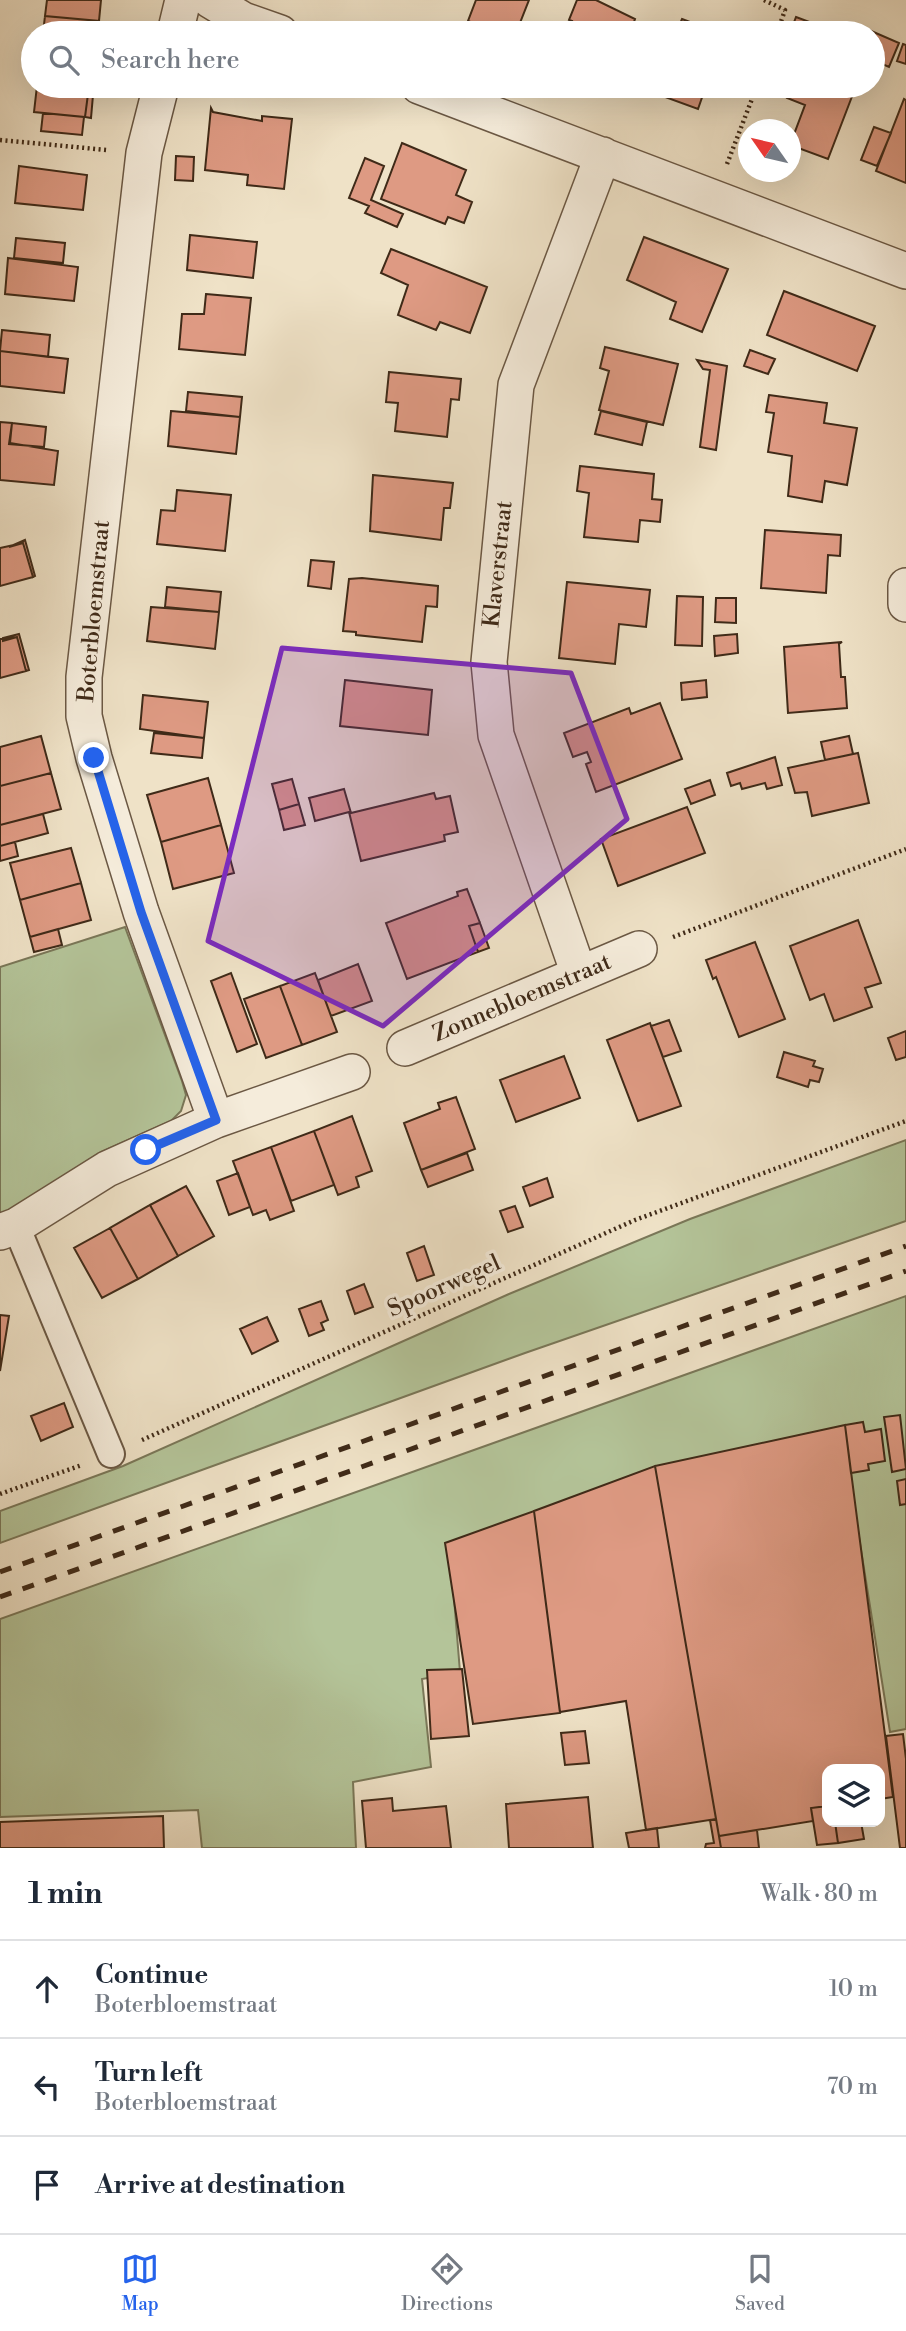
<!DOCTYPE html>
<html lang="en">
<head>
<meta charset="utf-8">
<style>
	:root { --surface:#fff; --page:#f2f2f3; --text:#1f2937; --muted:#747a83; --line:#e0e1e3; --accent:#2563eb }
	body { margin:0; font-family:"Libre Bodoni",serif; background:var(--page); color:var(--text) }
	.controls { position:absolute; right:21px; bottom:21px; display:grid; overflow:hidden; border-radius:14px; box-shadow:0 7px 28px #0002 }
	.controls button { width:63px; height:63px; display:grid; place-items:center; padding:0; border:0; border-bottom:2px solid var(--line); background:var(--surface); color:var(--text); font:35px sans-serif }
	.compass { position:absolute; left:738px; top:119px; width:63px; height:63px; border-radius:50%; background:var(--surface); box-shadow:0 7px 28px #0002; rotate:304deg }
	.stop { position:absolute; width:21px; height:21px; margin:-16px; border:5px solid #2563eb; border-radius:50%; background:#fff }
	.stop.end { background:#2563eb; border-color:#fff; box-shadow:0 2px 7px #0008 }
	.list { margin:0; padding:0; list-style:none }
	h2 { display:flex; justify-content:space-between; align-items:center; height:91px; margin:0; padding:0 28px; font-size:30px }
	h2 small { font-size:23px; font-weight:400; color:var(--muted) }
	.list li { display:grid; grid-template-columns:46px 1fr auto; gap:21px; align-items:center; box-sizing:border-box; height:98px; padding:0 28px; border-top:2px solid var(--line) }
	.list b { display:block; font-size:26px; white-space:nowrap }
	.list p { margin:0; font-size:23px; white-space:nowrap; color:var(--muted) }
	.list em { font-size:23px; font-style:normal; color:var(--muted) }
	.icon { flex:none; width:38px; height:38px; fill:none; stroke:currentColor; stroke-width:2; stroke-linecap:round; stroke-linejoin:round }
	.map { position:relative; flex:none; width:906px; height:1848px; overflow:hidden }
	.search { position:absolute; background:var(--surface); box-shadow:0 7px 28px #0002; left:21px; right:21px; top:21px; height:77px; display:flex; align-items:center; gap:18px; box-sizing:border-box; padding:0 24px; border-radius:38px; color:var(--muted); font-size:26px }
	.sheet { height:385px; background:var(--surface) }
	nav { display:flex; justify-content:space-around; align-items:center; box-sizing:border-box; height:98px; border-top:2px solid var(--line); background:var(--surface); font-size:19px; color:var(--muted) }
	nav a { display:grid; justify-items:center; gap:4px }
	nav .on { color:var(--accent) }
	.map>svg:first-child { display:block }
	.green { fill:#b4c499; stroke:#7a7758; stroke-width:2 }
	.building { fill:#de9a83; stroke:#3f2a18; stroke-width:2 }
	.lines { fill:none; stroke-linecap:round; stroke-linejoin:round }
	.pedestrian-casing { stroke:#6b5844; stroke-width:30 }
	.minor-casing { stroke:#6b5844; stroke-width:38 }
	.path { stroke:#3f2a18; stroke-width:4.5; stroke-dasharray:2 3.5; stroke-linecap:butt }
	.pedestrian { stroke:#f5ecdb; stroke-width:26 }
	.minor { stroke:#f5ecdb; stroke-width:35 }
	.rail { stroke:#3f2a18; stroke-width:5; stroke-dasharray:12 12; stroke-linecap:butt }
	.route { stroke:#2563eb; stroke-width:9 }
	.marked { fill:#7b2cbf; fill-opacity:0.2; stroke:#7b2cbf; stroke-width:5; stroke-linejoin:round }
	.labels { text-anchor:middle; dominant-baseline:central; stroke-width:7; stroke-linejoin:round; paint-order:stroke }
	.street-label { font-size:23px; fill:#3f2a18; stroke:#f5ecdb }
</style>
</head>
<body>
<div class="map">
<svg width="906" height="1848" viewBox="0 0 906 1848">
	<rect width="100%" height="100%" fill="#efe2c7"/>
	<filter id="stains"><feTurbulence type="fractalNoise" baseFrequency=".00286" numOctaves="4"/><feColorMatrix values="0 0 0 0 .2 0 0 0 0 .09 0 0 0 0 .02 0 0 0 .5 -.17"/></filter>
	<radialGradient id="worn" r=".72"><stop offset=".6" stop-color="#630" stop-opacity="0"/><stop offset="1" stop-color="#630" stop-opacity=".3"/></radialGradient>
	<path class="green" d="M125,927l57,154 4,14 -5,16 -10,10 -70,31 -101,65v-250z
		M906,1140v81l-381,132 -525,190v-32l123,-45 386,-172 181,-75z
		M906,1296v433l-16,3 -48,-302 -172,38 -220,81 10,123 -38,7 9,88 -78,15 3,66h-154l-4,-38 -198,7v-198z"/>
	<path class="building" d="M47,0h54l-2,21 -54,-5z
		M476,0h53l-13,33h-18l-30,-12z
		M577,0h19l39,19 -5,14h-62l4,-12 -3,-1z
		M45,16l54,5 -2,12h-54z
		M796,17l19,7 -3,9h-22z
		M682,19l37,14h-43z
		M862,27l37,16 -10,24 -16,-7v-27h-14z
		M903,44l3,1v19l-9,-3z
		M37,86h57l-1,9 -5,-1 -3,23 -51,-5z
		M657,86h49l-8,23 -44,-16z
		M792,86h64l-28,73 -38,-14 15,-40 -18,-7z
		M88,94l5,1 -2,23 -6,-1z
		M904,99l2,1v83l-30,-12z
		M211,108l2,4 49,9v-5l30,3 -8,70 -37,-4 1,-10 -43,-5z
		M43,113l41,4 -2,18 -41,-4z
		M874,127l17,6 -14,33 -16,-6z
		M402,143l64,27 -10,25 16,7 -8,21 -16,-6 -3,7 -64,-25z
		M176,156l18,1 -1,24 -18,-1z
		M365,158l19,8 -13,34 32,14 -6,13 -32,-14 4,-7 -20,-8z
		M19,166l68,9 -4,35 -68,-7z
		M190,235l67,7 -4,36 -66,-8z
		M644,237l84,32 -26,63 -32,-13 6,-17 -49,-22z
		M16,238l49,5 -2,20 -49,-5z
		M391,249l96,38 -17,46 -30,-11 -4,8 -38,-15 10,-30 -27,-12z
		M8,258l70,9 -4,34 -69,-7z
		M784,291l91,35 -18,45 -90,-36z
		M206,294l45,4 -6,57 -66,-6 3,-35h22z
		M2,330l48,5 -2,22 -48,-6z
		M605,347l73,17 -15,61 -64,-15 10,-39 -9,-3z
		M750,350l25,9 -7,15 -24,-8z
		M0,351l68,8 -4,34 -64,-7z
		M697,360l30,6 -11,84 -16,-3 10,-77 -7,-1z
		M389,372l72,7 -2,21 -8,-1 -4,38 -52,-6 3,-28 -12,-1z
		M188,392l54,5 -2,20 -54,-6z
		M769,395l58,8 -3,20 33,5 -10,57 -22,-4 -3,21 -34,-6 4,-40 -24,-4 6,-39 -8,-1z
		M171,411l69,6 -4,37 -68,-8z
		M601,411l46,11 -5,23 -47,-11z
		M0,422l12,1 -2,20 48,8 -4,34 -54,-5z
		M12,423l34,4 -2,20 -35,-3z
		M580,466l74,8 -2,25 10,1 -2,22 -20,-2 -2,22 -54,-5 5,-44 -12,-2z
		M373,475l80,8 -3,25h-6l-3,32 -71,-9z
		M177,490l54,5 -6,56 -68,-7 4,-34 14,1z
		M765,530l76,5 -1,21 -12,-1 -2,38 -65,-5z
		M25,540l10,36 -2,1 -10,-34 -14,4z
		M23,543l10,34 -33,9v-38z
		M311,560l23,2 -3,27 -23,-3z
		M362,578l76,8 -1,21 -11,-1 -4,36 -66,-7v-3l-13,-1 6,-52z
		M567,582l83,8 -4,37 -27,-3 -4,40 -56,-6z
		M167,587l54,5 -2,20 -54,-5z
		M677,596l26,1 -1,49 -27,-1z
		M716,598h20v25l-21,-1z
		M151,607l68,5 -4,37 -68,-8z
		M19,634l10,36 -3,1 -9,-34 -14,4v-3z
		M737,634l1,19 -23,3 -1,-20z
		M17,637l9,34 -26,7v-39z
		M842,642l-3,2 2,33h4l2,31 -59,5 -4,-66z
		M345,680l87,10 -4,45 -88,-9z
		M706,680l1,17 -25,3 -1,-17z
		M143,695l65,7 -4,36 -64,-9z
		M660,703l22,56 -86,33 -10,-28 5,-2 -4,-10 -14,5 -9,-24 65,-25 2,6z
		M154,733l50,5 -2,20 -51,-5z
		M41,736l10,37 -51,13v-39z
		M849,736l4,18 -28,6 -4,-18z
		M858,753l11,50 -57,13 -5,-24 -12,1 -7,-25z
		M775,757l7,28 -15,4 -2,-6 -23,6 -2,-6 -9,3 -4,-13z
		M51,773l10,36 -61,16v-39z
		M208,778l13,47 -60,17 -14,-47z
		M292,779l7,25 -20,6 -7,-26z
		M710,780l5,15 -24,9 -6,-15z
		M344,789l7,24 83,-20 2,6 14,-3 8,36 -14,3 1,6 -84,20 -12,-49 -34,9 -5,-20 -1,-3z
		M299,804l6,21 -21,5 -5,-20z
		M687,807l18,46 -87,33 -17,-47z
		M43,814l5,19 -48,13v-21z
		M221,825l13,48 -61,16 -12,-47z
		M15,842l3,14 -18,5v-15z
		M71,848l10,35 -61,17 -10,-37z
		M81,883l10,37 -61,17 -10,-37z
		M467,889l13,34 -11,3 9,26 -71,27 -21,-56 72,-27 -1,-4z
		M858,920l23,63 -16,5 7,19 -38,14 -10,-27 -14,6 -20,-54z
		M480,923l9,25 -11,4 -9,-26z
		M58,929l4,16 -28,7 -4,-15z
		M755,942l30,77 -46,18 -23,-60 -3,2 -7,-19z
		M358,964l14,37 -41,15 -13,-36z
		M231,973l26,71 -20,8 -26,-71z
		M315,973l22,59 -35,13 -22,-59z
		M280,986l22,59 -36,13 -22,-59z
		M669,1020l12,31 -18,6 -12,-31z
		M650,1023l31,83 -43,15 -31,-81z
		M906,1031v26l-10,3 -8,-22z
		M784,1052l31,9 -2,5 10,3 -4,13 -9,-2 -2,7 -31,-10z
		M564,1056l16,42 -64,24 -16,-42z
		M456,1097l19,52 -54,21 -17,-47 36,-14 -2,-6z
		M352,1116l20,55 -16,6 3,10 -21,8 -24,-64z
		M314,1131l20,54 -43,16 -20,-54z
		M271,1147l23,64 -24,9 -4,-10 -13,5 -20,-54z
		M467,1153l6,17 -45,17 -7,-17z
		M238,1173l12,34 -21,8 -12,-34z
		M547,1178l6,19 -23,9 -7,-19z
		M186,1186l28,50 -36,20 -28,-51z
		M150,1205l28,51 -40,23 -28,-51z
		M515,1206l8,21 -15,5 -8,-21z
		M110,1228l28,51 -36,19 -28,-50z
		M424,1246l10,29 -17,6 -10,-28z
		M364,1284l9,23 -18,7 -8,-23z
		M321,1301l7,19 -7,3 3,7 -15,6 -10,-27z
		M0,1315l9,1 -9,55z
		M267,1317l11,24 -26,13 -12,-25z
		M64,1403l9,24 -32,14 -10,-25z
		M900,1415l6,54 -14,3 -8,-55z
		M863,1422l2,10 16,-3 4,32 -17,3 1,6 -18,3 -6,-48z
		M845,1425l48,372 -13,2v-30h-53v37l-16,2 2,13 -94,15 -64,-370z
		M655,1466l61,353 -70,11 -20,-129 -66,11 -26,-201z
		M906,1479v25l-6,1 -3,-24z
		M534,1511l26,202 -87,11 -28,-181z
		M462,1669l7,67 -38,3 -4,-69z
		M585,1731l4,32 -24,2 -4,-32z
		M903,1734l3,25v89h-6l-14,-112z
		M588,1797l5,51h-84l-3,-44z
		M392,1798l1,13 53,-5 5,42h-85l-4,-47z
		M827,1806v16h8l3,21 -21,2 -6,-37z
		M163,1816l1,32h-164v-26z
		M716,1819l5,29h-16l1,-4 8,-1 -4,-23z
		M835,1822h26l3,17 -26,4z
		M657,1828l2,20h-30l-3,-15z
		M757,1830l2,18h-38l-2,-12z"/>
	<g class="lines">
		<g class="pedestrian-casing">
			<path id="pedestrian" d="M16,1226l95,228"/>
		</g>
		<g class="minor-casing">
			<path id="minor" d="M210,0l33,20 37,13
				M175,33l8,-33
				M419,86l487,185
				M906,586v18
				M579,974l-83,-239 -7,-73 27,-277 87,-230
				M405,1048l234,-99
				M216,1120l136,-48
				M0,1232l16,-6 91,-57 109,-49 -75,-208 -47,-154 -10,-42v-39l60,-524 17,-67"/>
		</g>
		<path class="path" d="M764,0l21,10 -8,23
			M0,140l107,10
			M727,164l30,-78
			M673,937l233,-88
			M142,1440l493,-220 271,-99
			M0,1494l82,-29"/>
		<use href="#pedestrian" class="pedestrian"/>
		<use href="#minor" class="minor"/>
		<path class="rail" d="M0,1572l906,-326
			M0,1597l906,-326"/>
	</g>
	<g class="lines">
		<path class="route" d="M94,758l47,154 75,208 -70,30"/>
	</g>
	<path class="marked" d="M282,648l289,25 56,146 -244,207 -175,-85z"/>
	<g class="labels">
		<g class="street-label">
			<text transform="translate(498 564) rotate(-84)">Klaverstraat</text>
			<text transform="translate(94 611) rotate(-85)">Boterbloemstraat</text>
			<text transform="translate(522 998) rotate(-23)">Zonnebloemstraat</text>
			<text transform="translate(444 1286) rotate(-24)">Spoorwegel</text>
		</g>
	</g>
	<rect width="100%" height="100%" filter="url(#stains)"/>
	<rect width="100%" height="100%" fill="url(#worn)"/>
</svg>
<div class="controls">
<button><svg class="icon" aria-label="layers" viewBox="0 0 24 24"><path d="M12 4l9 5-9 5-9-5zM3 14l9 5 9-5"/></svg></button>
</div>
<svg class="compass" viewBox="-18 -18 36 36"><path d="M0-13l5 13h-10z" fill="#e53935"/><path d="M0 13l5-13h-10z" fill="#747a83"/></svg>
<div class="stop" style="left:146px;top:1150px"></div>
<div class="stop end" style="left:94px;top:758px"></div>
<div class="search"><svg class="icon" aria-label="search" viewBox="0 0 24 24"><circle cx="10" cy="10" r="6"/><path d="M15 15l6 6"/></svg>Search here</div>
</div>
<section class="sheet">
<h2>1 min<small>Walk · 80 m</small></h2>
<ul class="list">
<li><svg class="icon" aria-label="ahead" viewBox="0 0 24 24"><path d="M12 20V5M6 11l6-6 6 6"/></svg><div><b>Continue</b><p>Boterbloemstraat</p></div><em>10 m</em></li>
<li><svg class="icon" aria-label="left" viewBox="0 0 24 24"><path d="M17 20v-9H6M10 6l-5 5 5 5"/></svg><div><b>Turn left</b><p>Boterbloemstraat</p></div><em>70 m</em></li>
<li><svg class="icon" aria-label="arrive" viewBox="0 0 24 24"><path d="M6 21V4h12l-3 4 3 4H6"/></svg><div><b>Arrive at destination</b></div></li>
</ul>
</section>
<nav>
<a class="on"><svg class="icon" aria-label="map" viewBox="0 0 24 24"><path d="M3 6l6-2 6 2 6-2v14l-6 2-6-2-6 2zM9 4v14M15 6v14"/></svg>Map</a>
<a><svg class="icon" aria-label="directions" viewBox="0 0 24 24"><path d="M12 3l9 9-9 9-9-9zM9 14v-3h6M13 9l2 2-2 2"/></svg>Directions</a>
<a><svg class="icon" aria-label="saved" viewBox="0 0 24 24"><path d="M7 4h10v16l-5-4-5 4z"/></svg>Saved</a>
</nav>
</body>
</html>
